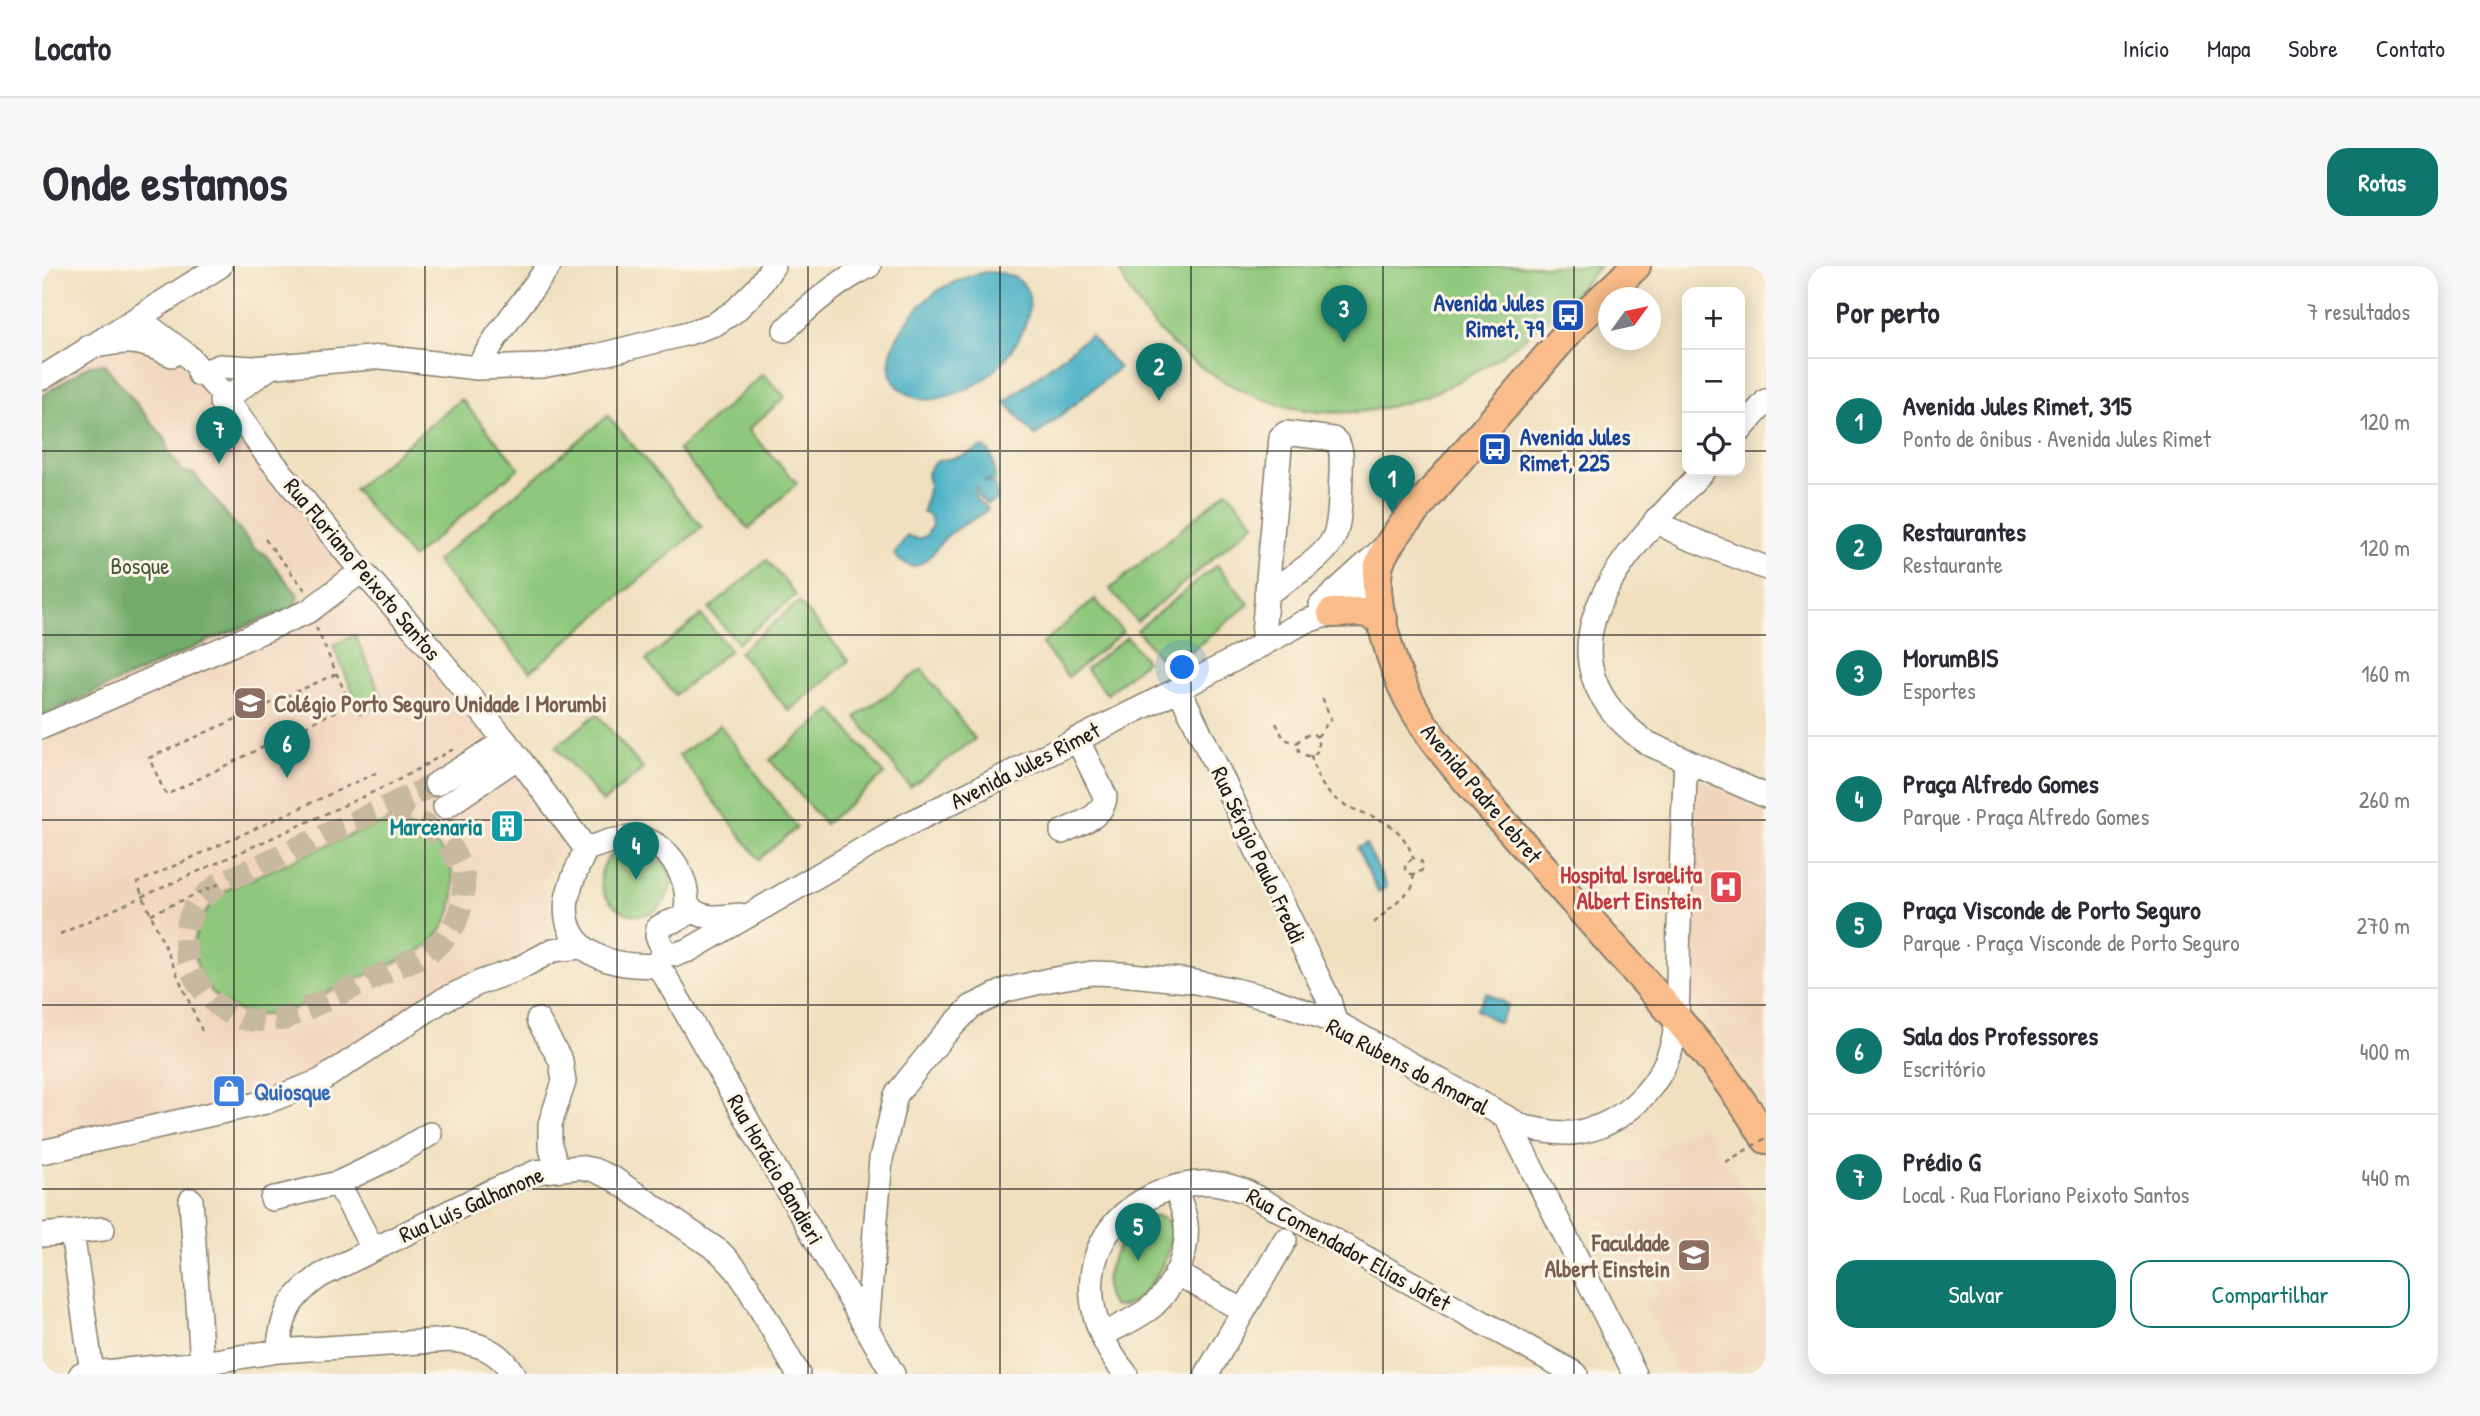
<!DOCTYPE html>
<html lang="pt">
<head>
<meta charset="utf-8">
<style>
	:root { --surface:#fff; --page:#f7f7f7; --text:#2b2b33; --muted:#7c7c81; --line:#e1e1e2; --accent:#0f766e }
	body { margin:0; font-family:"Patrick Hand",sans-serif; background:var(--page); color:var(--text) }
	.controls { position:absolute; right:21px; top:21px; display:grid; overflow:hidden; border-radius:14px; box-shadow:0 4px 18px #0003 }
	.controls button { width:63px; height:63px; display:grid; place-items:center; padding:0; border:0; border-bottom:2px solid var(--line); background:var(--surface); color:var(--text); font:35px sans-serif }
	.compass { position:absolute; left:1556px; top:21px; width:63px; height:63px; border-radius:50%; background:var(--surface); box-shadow:0 4px 18px #0003; rotate:57deg }
	.you { position:absolute; left:1141px; top:402px; width:24px; height:24px; margin:-18px; border:5px solid #fff; border-radius:50%; background:#1a73e8; box-shadow:0 0 0 10px #1a73e833 }
	.badge { display:grid; place-items:center; width:46px; height:46px; border-radius:50%; background:var(--accent); color:#fff; font-size:23px; font-weight:700 }
	.pin { position:absolute; translate:-50% -58px; filter:drop-shadow(0 2px 4px #0008) }
	.pin::after { content:''; position:absolute; top:37px; width:24px; height:21px; background:inherit; clip-path:polygon(0 0,100% 0,50% 100%) }
	.list { margin:0; padding:0; list-style:none }
	h2 { display:flex; justify-content:space-between; align-items:center; height:91px; margin:0; padding:0 28px; font-size:30px }
	h2 small { font-size:23px; font-weight:400; color:var(--muted) }
	.list li { display:grid; grid-template-columns:46px 1fr auto; gap:21px; align-items:center; box-sizing:border-box; height:126px; padding:0 28px; border-top:2px solid var(--line) }
	.list b { display:block; font-size:26px; white-space:nowrap }
	.list p { margin:0; font-size:23px; white-space:nowrap; color:var(--muted) }
	.list em { font-size:23px; font-style:normal; color:var(--muted) }
	.actions { display:flex; gap:14px; padding:21px 28px }
	.actions a { flex:1; padding:16px 0; border:2px solid var(--accent); border-radius:21px; text-align:center; font-size:24px; color:var(--accent) }
	.actions .main { background:var(--accent); color:#fff }
	.icon { flex:none; width:38px; height:38px; fill:none; stroke:currentColor; stroke-width:2; stroke-linecap:round; stroke-linejoin:round }
	.map { position:relative; flex:none; width:1724px; height:1108px; overflow:hidden; border-radius:21px }
	header { display:flex; align-items:center; gap:42px; box-sizing:border-box; height:98px; padding:0 35px; background:var(--surface); border-bottom:2px solid var(--line) }
	header strong { font-size:33px }
	nav { display:flex; gap:38px; margin-inline-start:auto; font-size:24px }
	.intro { display:flex; align-items:center; justify-content:space-between; box-sizing:border-box; height:168px; padding:0 42px }
	h1 { margin:0; font-size:49px }
	.button { padding:18px 32px; border-radius:21px; background:var(--accent); color:#fff; font-size:24px; font-weight:700 }
	main { display:flex; gap:42px; padding:0 42px }
	aside { flex:1; background:var(--surface); border-radius:21px; box-shadow:0 4px 18px #0003 }
	.map>svg:first-child { display:block }
	.built { fill:#f1d5bd }
	.green { fill:#8fc87b; stroke:#56724c; stroke-width:2 }
	.forest { fill:#73ac6b; stroke:#486444; stroke-width:2 }
	.water { fill:#47b0c6; stroke:#326671; stroke-width:2 }
	.lines { fill:none; stroke-linecap:round; stroke-linejoin:round }
	.minor-tunnel { stroke:#c6b99f; stroke-width:23; stroke-dasharray:23 11; stroke-linecap:butt }
	.minor-casing { stroke:#867e6e; stroke-width:26 }
	.major-casing { stroke:#867e6e; stroke-width:32 }
	.path { stroke:#867e6e; stroke-width:2.5; stroke-dasharray:5 5; stroke-linecap:butt }
	.minor { stroke:#fff; stroke-width:23 }
	.major { stroke:#f9bc8a; stroke-width:28 }
	.path-bridge { stroke:#867e6e; stroke-width:2.5; stroke-dasharray:5 5; stroke-linecap:butt }
	.grid { fill:none; stroke:#1c1c1c; stroke-width:2; stroke-opacity:0.55 }
	.labels { text-anchor:middle; dominant-baseline:central; stroke-width:6; stroke-linejoin:round; paint-order:stroke }
	.transit-label { font-size:23px; font-weight:bold; fill:#164399; stroke:#fcf5e5; text-anchor:end }
	.park-label { font-size:23px; fill:#44583d; stroke:#fcf5e5 }
	.street-label { font-size:23px; fill:#1c1c1c; stroke:#fcf5e5 }
	.education-label { font-size:23px; font-weight:bold; fill:#785e54; stroke:#fcf5e5; text-anchor:start }
	.culture-label { font-size:23px; font-weight:bold; fill:#0d838f; stroke:#fcf5e5; text-anchor:end }
	.health-label { font-size:23px; font-weight:bold; fill:#be3a42; stroke:#fcf5e5; text-anchor:end }
	.shop-label { font-size:23px; font-weight:bold; fill:#366cbe; stroke:#fcf5e5; text-anchor:start }
</style>
</head>
<body>
<header>
<strong>Locato</strong>
<nav><a>Início</a><a>Mapa</a><a>Sobre</a><a>Contato</a></nav>
</header>
<div class="intro"><h1>Onde estamos</h1><a class="button">Rotas</a></div>
<main>
<div class="map">
<svg width="1724" height="1108" viewBox="0 0 1724 1108">
	<rect width="100%" height="100%" fill="#fcf5e5"/>
	<filter id="ink" filterUnits="userSpaceOnUse"><feTurbulence type="fractalNoise" baseFrequency=".0143" numOctaves="2"/><feDisplacementMap in="SourceGraphic" scale="14" xChannelSelector="R" yChannelSelector="G"/><feConvolveMatrix kernelMatrix="1 2 1 2 8 2 1 2 1" color-interpolation-filters="sRGB"/></filter>
	<filter id="wash" filterUnits="userSpaceOnUse"><feTurbulence type="fractalNoise" baseFrequency=".00686" numOctaves="4" result="noise"/><feDisplacementMap in="SourceGraphic" scale="28" xChannelSelector="R" yChannelSelector="G"/><feGaussianBlur stdDeviation="1.57" result="paint"/><feColorMatrix in="noise" values="0 0 0 0 0 0 0 0 0 0 0 0 0 0 0 0 0 1.4 0 .05"/><feComposite in="paint" operator="in"/></filter>
	<g filter="url(#wash)">
		<rect width="100%" height="100%" fill="#f0e0c0"/>
		<path class="built" d="M88,78l38,12 29,20 158,200 207,253 1,12 -21,41 5,34 3,9v9l-63,37 -72,30 -45,35 -58,40 -48,19 -222,48v-755l42,-29z
			M1645,510l79,31v297l-73,-107 -5,-14z
			M1660,860l56,84 -12,8 13,27 7,-1v110l-40,20h-48l-34,-71 16,-7 -13,-32 -17,10 -24,-56 -11,3 -15,-14 -3,-17 7,-17 15,-12 17,-5 15,6z"/>
		<path class="green" d="M1075,0h483c-98,111 -238,197 -382,112 -45,-27 -80,-63 -101,-112z
			M721,108l22,23 -37,33 49,53 -48,46 -71,-79z
			M419,133l58,69 -107,90 -58,-69z
			M566,150l94,111 -172,145 -94,-111z
			M1185,225l28,32 -118,99 -27,-33z
			M725,294l29,35 -58,48 -29,-34z
			M1175,299l32,39 -80,65 -32,-39z
			M1053,333l28,33 -55,45 -26,-33z
			M757,336l50,59 -60,50 -50,-59z
			M659,349l29,35 -55,45 -29,-35z
			M313,369l30,69 -23,9 -29,-68z
			M1085,371l19,24 -39,33 -21,-25z
			M880,403l53,70 -65,48 -54,-70z
			M790,444l53,64 -60,50 -55,-64z
			M555,448l46,55 -40,33 -47,-55z
			M678,459l77,103 -38,31 -80,-104z
			M346,556c11,3 22,5 32,10 47,27 43,90 1,118 -25,13 -52,24 -78,35 -22,10 -46,26 -70,29 -38,6 -70,-19 -78,-57 -5,-28 12,-51 33,-68l131,-58z
			M578,581h32c6,9 15,18 19,28 2,6 -1,15 -4,21 -24,49 -102,-8 -47,-49z
			M1115,950l11,5c12,27 -23,88 -54,86 -25,-24 13,-87 43,-91z"/>
		<path class="forest" d="M62,98l62,76 2,12 16,20 10,2 61,75 9,4 34,42 -3,12 -82,32 -171,77v-320l47,-31z"/>
		<path class="water" d="M943,6c81,-1 34,85 -5,110 -14,9 -29,14 -45,17 -9,2 -22,-1 -30,-7 -38,-24 3,-78 27,-97 15,-12 34,-18 53,-23z
			M1048,69l29,33 -84,68 -30,-34z
			M941,181c12,5 11,22 12,33l-12,1 12,3 3,16 -12,4 -7,-7 -1,-9 -3,-1 1,13 12,9c-13,12 -31,16 -43,29 -11,12 -15,24 -33,29l-13,-7 -5,-6 13,-18 12,3 7,-3 6,-11 -2,-9 -7,-4 6,-27 -2,-12 5,-8 6,-4 25,-5z
			M1324,578l21,43 -9,5 -21,-44z
			M1444,727l22,12 -9,18 -23,-13z"/>
	</g>
	<g filter="url(#ink)">
		<g class="lines">
			<path class="minor-tunnel" d="M394,518l-217,100c-8,7 -18,14 -24,23 -24,40 1,91 40,109 15,7 33,4 49,3l144,-66 14,-12 13,-17 7,-20 2,-20 -1,-12 -14,-28 -22,-18 -44,-17 53,-25 9,23"/>
			<g class="minor-casing">
				<path id="minor" d="M96,52l49,37 38,42 42,58 92,113 72,80 87,109 68,92
					M743,64c26,-26 52,-48 84,-64
					M47,81c37,-7 48,-9 83,8
					M435,102l20,-32 52,-70
					M157,108l21,-8 33,2 129,-11 95,11 65,-2 54,-10 93,-23 26,-9 20,-13 23,-23 15,-22
					M0,112l178,-112
					M179,136l51,-36
					M1698,165l26,-30
					M1661,205c-74,78 -182,181 -56,272l119,53
					M1613,255l31,16 80,31
					M1279,339l65,-59
					M1220,379l19,-208 5,-4 47,6c11,7 8,22 8,35 -1,17 0,51 -8,65 -11,22 -47,41 -67,55
					M1137,423l150,311 6,22
					M0,461l267,-116 46,-35 4,-8
					M394,518l69,-43
					M403,541l73,-50
					M1020,566c17,-9 42,-14 43,-36l-28,-57
					M595,571c34,8 56,44 48,78 -8,7 -19,6 -27,13l-1,8 7,15 -8,14c-41,4 -97,-12 -89,-66 3,-17 12,-35 19,-50l24,-8z
					M646,640c13,15 34,11 52,9
					M622,685l12,3 13,-4 209,-121 281,-140 125,-67 28,-9 45,-35
					M614,699l9,11 228,398
					M496,754l23,41 3,21 -14,42v21l7,23
					M1465,853l128,255
					M0,886l224,-50 54,-21 123,-81 38,-18 35,-12 37,-20 28,-3
					M296,917l35,66
					M230,933l66,-16 50,-24 42,-25
					M149,934l11,163 4,11
					M30,966l20,141
					M0,969l61,-6
					M1134,1007l68,38
					M825,1062l14,-169 15,-64 47,-59 28,-29 35,-17 43,-10 43,-7 29,1 69,7 45,9 36,9 64,23 189,105c15,3 31,7 47,6 53,-5 95,-50 104,-101 5,-30 2,-74 4,-106 2,-55 4,-110 7,-165
					M1060,1069c17,-9 37,-17 52,-30 20,-19 35,-53 32,-80 -1,-13 -7,-26 -11,-37
					M236,1085c5,-38 10,-52 42,-75l170,-84 46,-20 43,-5 15,3 20,9 106,73 16,17 11,16 51,89
					M39,1108l121,-11 76,-12 173,-11c27,3 48,10 62,34
					M1084,1108c-51,-60 -49,-145 30,-180 18,-8 43,-14 63,-10 9,1 18,5 26,7l331,183
					M1165,1108l78,-134"/>
			</g>
			<g class="major-casing">
				<path id="major" d="M1594,0l-60,57 -172,201c-10,14 -23,28 -26,46 -6,32 15,99 30,128 26,50 68,92 104,134 39,44 78,88 117,132 49,55 99,111 137,175
					M1290,347l31,-1 20,7"/>
			</g>
			<path class="path" d="M223,273l40,51
				M274,361l34,77 -184,91 -17,-37 187,-84
				M1234,457l8,16 13,4
				M1275,471l-5,-4 -11,5 -4,5 2,8 8,5 7,-1 5,-6 -2,-12 14,-18 -9,-22
				M1269,489c15,77 83,40 102,103l7,2 3,4 -1,6 -5,4h-6l-6,-5v-5l8,-6
				M109,648l68,-30
				M1332,657l38,-35 2,-14
				M18,668l331,-150 66,-37
				M160,765l-65,-148 241,-111"/>
			<use href="#minor" class="minor"/>
			<use href="#major" class="major"/>
			<path class="path-bridge" d="M1684,896l40,-24"/>
		</g>
	</g>
	<path class="grid" d="M192,0v1108M383,0v1108M575,0v1108M766,0v1108M958,0v1108M1149,0v1108M1341,0v1108M1532,0v1108M0,185h1645M1698,185h26M0,369h1724M0,554h1724M0,739h1724M0,923h1724"/>
	<defs>
		<g id="bus-square" transform="scale(1.75)"><rect x="-9" y="-9" width="18" height="18" rx="4" fill="#1a4fb4" stroke="#fcf5e5"/><path d="M-5-6H5V4H4V6H2V4H-2V6H-4V4H-5ZM-3.5-4V0h7V-4ZM-3.5 1.2v1.5H-2V1.2ZM2 1.2v1.5H3.5V1.2Z" fill="#fff"/></g>
		<g id="school-square" transform="scale(1.75)"><rect x="-9" y="-9" width="18" height="18" rx="4" fill="#8d6e63" stroke="#fcf5e5"/><path d="M0-5L7-2L0 1L-7-2ZM-4 1L0 2.5L4 1V4Q0 6-4 4Z" fill="#fff"/></g>
		<g id="building-square" transform="scale(1.75)"><rect x="-9" y="-9" width="18" height="18" rx="4" fill="#0f9aa8" stroke="#fcf5e5"/><path d="M-4-6H4V6H1V3H-1V6H-4ZM-2.5-4.3h1.7v1.8h-1.7ZM.8-4.3h1.7v1.8H.8ZM-2.5-1h1.7V.8h-1.7ZM.8-1h1.7V.8H.8Z" fill="#fff"/></g>
		<g id="hospital-square" transform="scale(1.75)"><rect x="-9" y="-9" width="18" height="18" rx="4" fill="#e0444e" stroke="#fcf5e5"/><path d="M-5-5h3v3.5h4V-5h3V5h-3V1.5h-4V5h-3Z" fill="#fff"/></g>
		<g id="shop-square" transform="scale(1.75)"><rect x="-9" y="-9" width="18" height="18" rx="4" fill="#3f7fe0" stroke="#fcf5e5"/><path d="M-5-2.5h2.3a2.7 3.5 0 0 1 5.4 0H5L5.5 6h-11ZM-1.5-2.5h3a1.5 2.3 0 0 0-3 0Z" fill="#fff"/></g>
		<g id="university-square" transform="scale(1.75)"><rect x="-9" y="-9" width="18" height="18" rx="4" fill="#8d6e63" stroke="#fcf5e5"/><path d="M0-5L7-2L0 1L-7-2ZM-4 1L0 2.5L4 1V4Q0 6-4 4Z" fill="#fff"/></g>
	</defs>
	<g fill-rule="evenodd">
		<use href="#bus-square" x="1526" y="49"/>
		<use href="#bus-square" x="1453" y="183"/>
		<use href="#school-square" x="208" y="437"/>
		<use href="#building-square" x="465" y="560"/>
		<use href="#hospital-square" x="1684" y="621"/>
		<use href="#shop-square" x="187" y="825"/>
		<use href="#university-square" x="1652" y="989"/>
	</g>
	<g class="labels">
		<g class="transit-label">
			<text x="1502" y="36">Avenida Jules<tspan x="1502" dy="26">Rimet, 79</tspan></text>
			<text x="1478" y="170" text-anchor="start">Avenida Jules<tspan x="1478" dy="26">Rimet, 225</tspan></text>
		</g>
		<g class="park-label">
			<text x="98" y="299">Bosque</text>
		</g>
		<g class="street-label">
			<text transform="translate(321 303) rotate(50)">Rua Floriano Peixoto Santos</text>
			<text transform="translate(983 499) rotate(-27)">Avenida Jules Rimet</text>
			<text transform="translate(1440 527) rotate(50)">Avenida Padre Lebret</text>
			<text transform="translate(1217 589) rotate(65)">Rua Sérgio Paulo Freddi</text>
			<text transform="translate(1366 800) rotate(28)">Rua Rubens do Amaral</text>
			<text transform="translate(734 903) rotate(60)">Rua Horácio Bandieri</text>
			<text transform="translate(429 938) rotate(-24)">Rua Luís Galhanone</text>
			<text transform="translate(1307 983) rotate(29)">Rua Comendador Elias Jafet</text>
		</g>
		<g class="education-label">
			<text x="232" y="437">Colégio Porto Seguro Unidade I Morumbi</text>
			<text x="1628" y="976" text-anchor="end">Faculdade<tspan x="1628" dy="26">Albert Einstein</tspan></text>
		</g>
		<g class="culture-label">
			<text x="440" y="560">Marcenaria</text>
		</g>
		<g class="health-label">
			<text x="1660" y="608">Hospital Israelita<tspan x="1660" dy="26">Albert Einstein</tspan></text>
		</g>
		<g class="shop-label">
			<text x="212" y="825">Quiosque</text>
		</g>
	</g>
</svg>
<div class="controls">
<button>+</button>
<button>−</button>
<button><svg class="icon" aria-label="locate" viewBox="0 0 24 24"><circle cx="12" cy="12" r="6"/><path d="M12 2v4M12 18v4M2 12h4M18 12h4"/></svg></button>
</div>
<svg class="compass" viewBox="-18 -18 36 36"><path d="M0-13l5 13h-10z" fill="#e53935"/><path d="M0 13l5-13h-10z" fill="#7c7c81"/></svg>
<div class="you"></div>
<div class="pin badge" style="left:1350px;top:247px">1</div>
<div class="pin badge" style="left:1117px;top:135px">2</div>
<div class="pin badge" style="left:1302px;top:77px">3</div>
<div class="pin badge" style="left:594px;top:614px">4</div>
<div class="pin badge" style="left:1096px;top:995px">5</div>
<div class="pin badge" style="left:245px;top:512px">6</div>
<div class="pin badge" style="left:177px;top:198px">7</div>
</div>
<aside>
<h2>Por perto<small>7 resultados</small></h2>
<ul class="list">
<li><span class="badge">1</span><div><b>Avenida Jules Rimet, 315</b><p>Ponto de ônibus · Avenida Jules Rimet</p></div><em>120 m</em></li>
<li><span class="badge">2</span><div><b>Restaurantes</b><p>Restaurante</p></div><em>120 m</em></li>
<li><span class="badge">3</span><div><b>MorumBIS</b><p>Esportes</p></div><em>160 m</em></li>
<li><span class="badge">4</span><div><b>Praça Alfredo Gomes</b><p>Parque · Praça Alfredo Gomes</p></div><em>260 m</em></li>
<li><span class="badge">5</span><div><b>Praça Visconde de Porto Seguro</b><p>Parque · Praça Visconde de Porto Seguro</p></div><em>270 m</em></li>
<li><span class="badge">6</span><div><b>Sala dos Professores</b><p>Escritório</p></div><em>400 m</em></li>
<li><span class="badge">7</span><div><b>Prédio G</b><p>Local · Rua Floriano Peixoto Santos</p></div><em>440 m</em></li>
</ul>
<div class="actions"><a class="main">Salvar</a><a>Compartilhar</a></div>
</aside>
</main>
</body>
</html>
